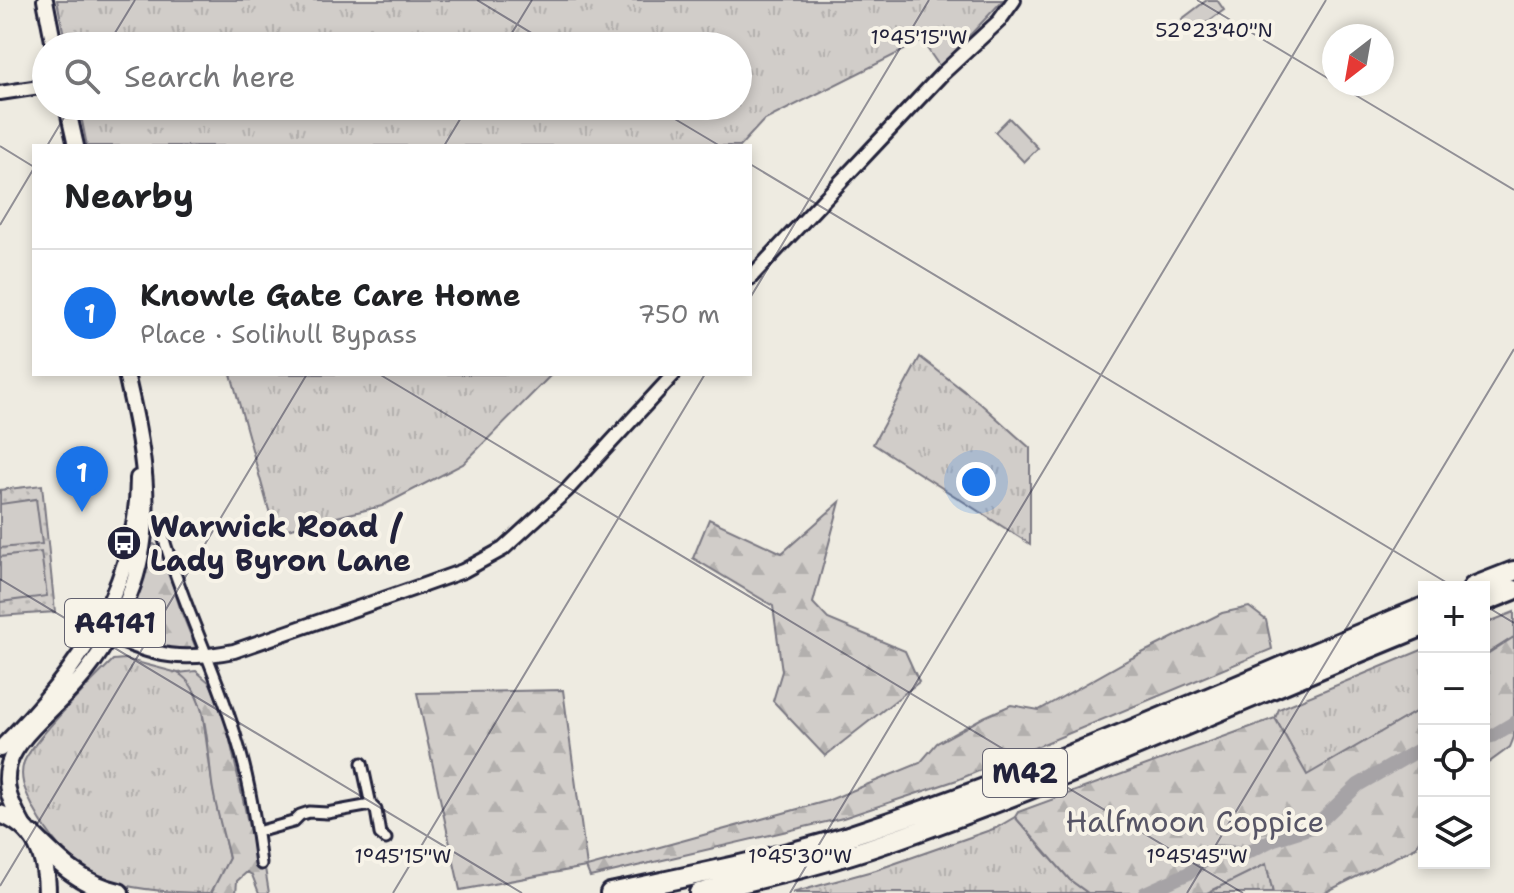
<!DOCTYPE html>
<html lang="en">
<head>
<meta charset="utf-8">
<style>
	:root { --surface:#fff; --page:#f6f6f6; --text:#202124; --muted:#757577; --line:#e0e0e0; --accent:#1a73e8 }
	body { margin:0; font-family:"Shantell Sans",sans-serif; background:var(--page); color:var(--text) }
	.controls { position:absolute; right:24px; bottom:24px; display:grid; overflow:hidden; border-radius:0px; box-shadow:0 4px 12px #0003 }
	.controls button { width:72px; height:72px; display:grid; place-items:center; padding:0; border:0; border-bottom:2px solid var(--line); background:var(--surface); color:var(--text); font:40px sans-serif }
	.compass { position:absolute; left:1322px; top:24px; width:72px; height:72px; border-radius:50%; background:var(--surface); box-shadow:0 4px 12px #0003; rotate:211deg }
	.you { position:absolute; left:976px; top:482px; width:28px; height:28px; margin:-20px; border:6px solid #fff; border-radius:50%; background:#1a73e8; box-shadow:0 0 0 12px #1a73e833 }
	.badge { display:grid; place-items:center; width:52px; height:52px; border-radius:50%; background:var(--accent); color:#fff; font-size:26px; font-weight:700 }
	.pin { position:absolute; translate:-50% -66px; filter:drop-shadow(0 2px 4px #0008) }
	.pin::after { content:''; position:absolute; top:42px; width:28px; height:24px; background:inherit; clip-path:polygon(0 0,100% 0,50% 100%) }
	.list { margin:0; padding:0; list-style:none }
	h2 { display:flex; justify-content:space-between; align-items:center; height:104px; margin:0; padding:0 32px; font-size:34px }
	h2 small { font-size:26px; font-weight:400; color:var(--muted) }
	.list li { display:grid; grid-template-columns:52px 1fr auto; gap:24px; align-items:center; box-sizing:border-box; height:128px; padding:0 32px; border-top:2px solid var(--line) }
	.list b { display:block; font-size:30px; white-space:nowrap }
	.list p { margin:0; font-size:26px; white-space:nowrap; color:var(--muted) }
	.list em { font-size:26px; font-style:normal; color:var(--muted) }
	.icon { flex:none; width:44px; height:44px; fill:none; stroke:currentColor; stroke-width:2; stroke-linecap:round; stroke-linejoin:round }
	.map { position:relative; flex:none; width:1514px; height:893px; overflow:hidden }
	.search { position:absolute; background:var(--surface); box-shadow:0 4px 12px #0003; left:32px; top:32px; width:720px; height:88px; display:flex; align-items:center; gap:20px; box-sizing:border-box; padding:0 28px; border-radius:44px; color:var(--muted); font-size:30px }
	.panel { position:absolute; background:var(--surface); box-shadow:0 4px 12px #0003; left:32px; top:144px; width:720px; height:232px; border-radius:0px }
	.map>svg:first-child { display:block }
	.grass { fill:url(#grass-tufts); stroke:#7a7882; stroke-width:2 }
	.forest { fill:url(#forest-firs); stroke:#7a7882; stroke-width:2 }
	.park { fill:url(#park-dots); stroke:#7a7882; stroke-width:2 }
	.pitch { fill:#d1cdc9; stroke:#7a7882; stroke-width:2 }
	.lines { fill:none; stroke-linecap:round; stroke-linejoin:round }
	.river { stroke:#a6a3a6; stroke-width:14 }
	.minor-casing { stroke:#22223b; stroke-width:15 }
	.tertiary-casing { stroke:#22223b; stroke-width:18 }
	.primary-casing { stroke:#22223b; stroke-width:20 }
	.trunk-casing { stroke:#22223b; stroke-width:22 }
	.motorway-casing { stroke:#22223b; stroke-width:24 }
	.minor { stroke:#f7f3e8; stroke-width:9 }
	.tertiary { stroke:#f7f3e8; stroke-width:12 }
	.primary { stroke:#f7f3e8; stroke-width:14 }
	.trunk { stroke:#f7f3e8; stroke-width:16 }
	.motorway { stroke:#f7f3e8; stroke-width:18 }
	.ticks { fill:none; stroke:#22223b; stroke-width:2; stroke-opacity:0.45 }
	.labels { text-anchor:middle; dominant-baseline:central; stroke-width:8; stroke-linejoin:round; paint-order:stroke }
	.shield { fill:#f7f3e8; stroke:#62616f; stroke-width:2 }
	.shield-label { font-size:28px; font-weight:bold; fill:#22223b }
	.poi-label { font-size:30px; font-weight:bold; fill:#22223b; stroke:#f7f3e8; text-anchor:start }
	.park-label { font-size:30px; fill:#575566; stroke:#f7f3e8 }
	.ticks-label { font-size:20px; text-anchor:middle; fill:#22223b; stroke:#f7f3e8; stroke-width:8; stroke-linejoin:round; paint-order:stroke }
</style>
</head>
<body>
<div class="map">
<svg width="1514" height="893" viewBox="0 0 1514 893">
	<defs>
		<pattern id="grass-tufts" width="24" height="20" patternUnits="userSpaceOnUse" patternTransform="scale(2)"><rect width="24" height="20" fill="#d1cdc9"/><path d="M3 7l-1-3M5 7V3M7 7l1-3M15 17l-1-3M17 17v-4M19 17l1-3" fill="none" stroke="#b3b0ae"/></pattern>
		<pattern id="forest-firs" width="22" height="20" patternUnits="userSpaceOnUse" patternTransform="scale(2)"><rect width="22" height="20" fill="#d1cdc9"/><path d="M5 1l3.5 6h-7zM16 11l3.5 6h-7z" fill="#b3b0ae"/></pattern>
		<pattern id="park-dots" width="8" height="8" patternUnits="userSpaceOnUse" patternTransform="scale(2)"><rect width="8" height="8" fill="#d1cdc9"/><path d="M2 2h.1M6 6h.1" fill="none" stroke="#b3b0ae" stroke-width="1.8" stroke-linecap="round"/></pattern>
	</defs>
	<rect width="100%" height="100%" fill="#eeebe1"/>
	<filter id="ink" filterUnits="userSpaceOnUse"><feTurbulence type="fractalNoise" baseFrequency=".0125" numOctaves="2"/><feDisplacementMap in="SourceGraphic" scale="16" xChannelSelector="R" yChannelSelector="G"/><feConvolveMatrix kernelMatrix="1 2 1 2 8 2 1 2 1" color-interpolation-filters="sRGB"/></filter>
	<g filter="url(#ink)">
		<path class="grass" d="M57,0h946l-63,67 -18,-26 -159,80 -23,25h-653l-8,-40h659v-60h-672z
			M920,357l61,47 49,44v96l-157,-100z
			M231,374h321l-89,90 -81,42 -107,26z
			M1514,612v25l-30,19v-32z
			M1424,649v58l-117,69 -32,-58 4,-9z
			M125,659l53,14 11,6 13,31 11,79 16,70 -18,34c-36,0 -81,-3 -116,-16 -23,-9 -49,-46 -61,-68 -7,-15 -16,-29 -10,-47 9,-22 70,-83 89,-102z
			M1015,817l55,63 18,13h-296l84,-23 120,-42z
			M1266,863l7,30h-66z"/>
		<path class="forest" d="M840,502l-27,101 15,16 77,32 14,31 -94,74 -52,-55 9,-30 -9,-65 -80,-48 16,-39 73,34z
			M154,544l8,7 19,60 17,42c-13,-1 -31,2 -43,-3 -44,-15 -15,-73 -5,-104z
			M1249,607l17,13 6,29 -315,131 -114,38 -253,59 -4,-10 -126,23 -43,-197 146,-3 24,177 240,-66 93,-38 17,-20 47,-26 27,-12 28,5 91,-51 92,-46z
			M1514,637v100l-4,10 -26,19v-110z
			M196,671l14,12 16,39 31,142 8,4 4,25h-10l-7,-18 -5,-3 -10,9 -1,12h-25l18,-35c-5,-22 -12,-45 -16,-68 -6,-33 -3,-98 -35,-117z
			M1424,707v124l-8,16 -92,46h-51l-7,-29 -59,29h-119l-18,-13 -55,-63 3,-5 257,-94 32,57z"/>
		<path class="park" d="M42,485l13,127 -55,4v-126z"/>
		<path class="pitch" d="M1207,0h10l7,10 -32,23 -10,-14z
			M1009,118l29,30 -14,14 -29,-30z
			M36,499l6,45 -42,4v-44z
			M41,552l6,44 -47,6v-45z"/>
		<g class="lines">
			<path class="river" d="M1484,737l8,-1 22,-13
				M1145,893l44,-20 27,-22 30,2 28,-14 41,-13 43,-41 66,-38"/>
			<g class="minor-casing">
				<path id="minor" d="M163,536c20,71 55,137 75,208 12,38 18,80 23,120
					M362,763l9,42
					M257,832l36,-10 7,-7 9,-3 18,1 44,-8 5,5 4,24 6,5"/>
			</g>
			<g class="tertiary-casing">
				<path id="tertiary" d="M0,93l46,-7
					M750,278l192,-204 57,-53 15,-21
					M126,610c-2,16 0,25 12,37
					M108,636c51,20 71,26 126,15l187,-65 42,-15 40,-22 64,-59 107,-116"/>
			</g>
			<g class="primary-casing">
				<path id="primary" d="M45,0l9,46
					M67,106l9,40
					M0,749c75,-75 138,-160 138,-271
					M24,827c-11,-21 -22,-38 -15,-63 7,-26 48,-58 66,-79 25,-27 46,-66 58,-100 24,-71 9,-141 -7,-211"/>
			</g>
			<g class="trunk-casing">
				<path id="trunk" d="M0,814c36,13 47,43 47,79"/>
			</g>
			<g class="motorway-casing">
				<path id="motorway" d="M1473,587l41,-16
					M1484,602l30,-12
					M32,835c27,27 49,50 87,58
					M610,893c79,-17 158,-32 235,-56 198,-64 387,-151 579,-230
					M699,893c63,-15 127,-29 189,-51 182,-63 357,-144 536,-216"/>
			</g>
			<use href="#minor" class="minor"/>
			<use href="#tertiary" class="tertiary"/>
			<use href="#primary" class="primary"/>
			<use href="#trunk" class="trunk"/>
			<use href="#motorway" class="motorway"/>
		</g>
	</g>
	<path class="ticks" d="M477,0l76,46M1197,0l137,82M107,46l28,-46M504,46l28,-46M1337,84l177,106M653,106l67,40M0,146l34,21M47,146l24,-40M444,146l24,-40M750,164l704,423M0,225l34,-57M750,298l179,-298M379,374l864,519M0,579l522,314M1484,605l30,18M0,886l307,-512M393,893l312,-519M790,893l536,-893M1187,893l327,-544"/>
	<defs>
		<g id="bus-disc" transform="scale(1.8)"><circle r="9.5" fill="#22223b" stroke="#f7f3e8"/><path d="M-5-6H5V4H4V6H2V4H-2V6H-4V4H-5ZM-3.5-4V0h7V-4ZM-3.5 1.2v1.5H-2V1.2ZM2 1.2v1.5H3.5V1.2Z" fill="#fff"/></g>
	</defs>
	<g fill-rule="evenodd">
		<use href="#bus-disc" x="124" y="543"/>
	</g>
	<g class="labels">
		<g class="shield">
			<rect x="65" y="599" width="100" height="48" rx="6"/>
			<rect x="983" y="749" width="84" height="48" rx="6"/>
		</g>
		<g class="shield-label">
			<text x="115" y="623">A4141</text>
			<text x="1025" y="773">M42</text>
		</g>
		<g class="poi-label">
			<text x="150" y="526">Warwick Road /<tspan x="150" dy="34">Lady Byron Lane</tspan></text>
		</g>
		<g class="park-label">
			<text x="1195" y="821">Halfmoon Coppice</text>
		</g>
	</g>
	<g class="ticks-label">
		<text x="1214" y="37">52°23'40"N</text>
		<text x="919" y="44">1°45'15"W</text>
		<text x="403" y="863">1°45'15"W</text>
		<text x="800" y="863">1°45'30"W</text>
		<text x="1197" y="863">1°45'45"W</text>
	</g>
</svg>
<div class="controls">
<button>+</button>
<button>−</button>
<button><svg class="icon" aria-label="locate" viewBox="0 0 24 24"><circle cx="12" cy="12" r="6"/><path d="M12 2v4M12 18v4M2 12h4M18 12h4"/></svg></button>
<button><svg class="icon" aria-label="layers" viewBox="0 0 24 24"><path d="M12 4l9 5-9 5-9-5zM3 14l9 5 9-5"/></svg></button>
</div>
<svg class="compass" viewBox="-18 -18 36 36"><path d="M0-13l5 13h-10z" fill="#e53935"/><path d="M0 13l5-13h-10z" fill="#757577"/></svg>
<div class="you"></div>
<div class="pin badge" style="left:82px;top:512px">1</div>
<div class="search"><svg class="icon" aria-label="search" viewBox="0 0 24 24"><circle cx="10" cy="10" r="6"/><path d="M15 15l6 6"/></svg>Search here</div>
<section class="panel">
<h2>Nearby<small></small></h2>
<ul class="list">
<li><span class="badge">1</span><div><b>Knowle Gate Care Home</b><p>Place · Solihull Bypass</p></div><em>750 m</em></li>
</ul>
</section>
</div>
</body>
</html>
